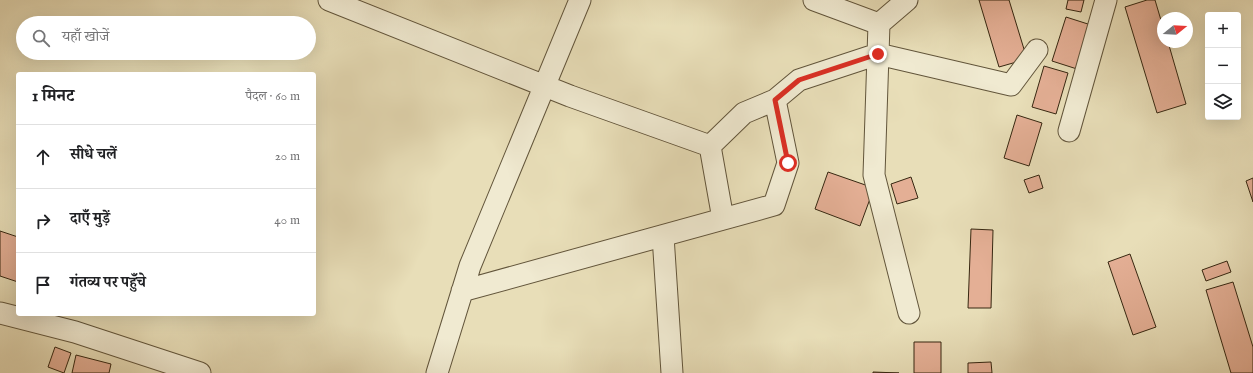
<!DOCTYPE html>
<html lang="hi">
<head>
<meta charset="utf-8">
<style>
	:root { --surface:#fff; --page:#f2f2f2; --text:#202124; --muted:#757577; --line:#e0e0e0 }
	body { margin:0; font-family:"IM FELL English","Noto Serif Devanagari",serif; background:var(--page); color:var(--text) }
	.controls { position:absolute; right:12px; top:12px; display:grid; overflow:hidden; border-radius:4px; box-shadow:0 4px 16px #0002 }
	.controls button { width:36px; height:36px; display:grid; place-items:center; padding:0; border:0; border-bottom:1px solid var(--line); background:var(--surface); color:var(--text); font:20px sans-serif }
	.compass { position:absolute; left:1157px; top:12px; width:36px; height:36px; border-radius:50%; background:var(--surface); box-shadow:0 4px 16px #0002; rotate:72deg }
	.stop { position:absolute; width:12px; height:12px; margin:-9px; border:3px solid #d93025; border-radius:50%; background:#fff }
	.stop.end { background:#d93025; border-color:#fff; box-shadow:0 1px 4px #0008 }
	.list { margin:0; padding:0; list-style:none }
	h2 { display:flex; justify-content:space-between; align-items:center; height:52px; margin:0; padding:0 16px; font-size:17px }
	h2 small { font-size:13px; font-weight:400; color:var(--muted) }
	.list li { display:grid; grid-template-columns:26px 1fr auto; gap:12px; align-items:center; box-sizing:border-box; height:64px; padding:0 16px; border-top:1px solid var(--line) }
	.list b { display:block; font-size:15px; white-space:nowrap }
	.list em { font-size:13px; font-style:normal; color:var(--muted) }
	.icon { flex:none; width:22px; height:22px; fill:none; stroke:currentColor; stroke-width:2; stroke-linecap:round; stroke-linejoin:round }
	.map { position:relative; flex:none; width:1253px; height:373px; overflow:hidden }
	.search { position:absolute; background:var(--surface); box-shadow:0 4px 16px #0002; left:16px; top:16px; width:300px; height:44px; display:flex; align-items:center; gap:10px; box-sizing:border-box; padding:0 14px; border-radius:22px; color:var(--muted); font-size:15px }
	.panel { position:absolute; background:var(--surface); box-shadow:0 4px 16px #0002; left:16px; top:72px; width:300px; height:244px; border-radius:4px }
	.map>svg:first-child { display:block }
	.building { fill:#e4af95; stroke:#362711 }
	.lines { fill:none; stroke-linecap:round; stroke-linejoin:round }
	.minor-casing { stroke:#62553b; stroke-width:23 }
	.minor { stroke:#f0ead1; stroke-width:21 }
	.route { stroke:#d93025; stroke-width:5 }
</style>
</head>
<body>
<div class="map">
<svg width="1253" height="373" viewBox="0 0 1253 373">
	<rect width="100%" height="100%" fill="#e8deb8"/>
	<filter id="stains"><feTurbulence type="fractalNoise" baseFrequency=".005" numOctaves="4"/><feColorMatrix values="0 0 0 0 .2 0 0 0 0 .09 0 0 0 0 .02 0 0 0 .5 -.17"/></filter>
	<radialGradient id="worn" r=".72"><stop offset=".6" stop-color="#630" stop-opacity="0"/><stop offset="1" stop-color="#630" stop-opacity=".3"/></radialGradient>
	<path class="building" d="M979,0h30l18,59 -28,8z
		M1068,0h16l-3,12 -15,-3z
		M1147,0h8l8,27v15h5l18,62 -29,9 -32,-106z
		M1066,17l25,8 -14,44 -25,-8z
		M1044,66l24,7 -12,41 -24,-7z
		M1017,115l25,8 -13,43 -25,-8z
		M828,172l46,16 -14,38 -45,-17z
		M1039,175l4,13 -14,5 -5,-13z
		M911,177l7,21 -21,6 -6,-20z
		M1253,178v24l-7,-21z
		M971,229l22,1 -2,78h-23z
		M0,231l18,6v45l-18,-6z
		M1130,254l26,73 -23,8 -25,-73z
		M1227,261l4,11 -25,9 -4,-11z
		M1233,282l20,65v26h-22l-25,-83z
		M914,342h27v31h-27z
		M55,347l16,6 -7,20 -16,-6z
		M76,355l35,9 -2,9h-37z
		M991,362l1,11h-24v-10z
		M873,372l26,1h-26z"/>
	<g class="lines">
		<g class="minor-casing">
			<path id="minor" d="M329,0l241,96 140,50
				M814,0l65,24 -5,151 35,138
				M879,24l28,-24
				M1069,131l37,-131
				M710,146l34,-33 31,-13 24,-20 79,-26 133,31 26,-35
				M710,146l13,73
				M663,236l9,137
				M462,291l312,-86 14,-42 -13,-63
				M0,313l75,19 125,41
				M437,373l33,-107 110,-266"/>
		</g>
		<use href="#minor" class="minor"/>
	</g>
	<g class="lines">
		<path class="route" d="M788,163l-13,-63 24,-20 79,-26"/>
	</g>
	<rect width="100%" height="100%" filter="url(#stains)"/>
	<rect width="100%" height="100%" fill="url(#worn)"/>
</svg>
<div class="controls">
<button>+</button>
<button>−</button>
<button><svg class="icon" aria-label="layers" viewBox="0 0 24 24"><path d="M12 4l9 5-9 5-9-5zM3 14l9 5 9-5"/></svg></button>
</div>
<svg class="compass" viewBox="-18 -18 36 36"><path d="M0-13l5 13h-10z" fill="#e53935"/><path d="M0 13l5-13h-10z" fill="#757577"/></svg>
<div class="stop" style="left:788px;top:163px"></div>
<div class="stop end" style="left:878px;top:54px"></div>
<div class="search"><svg class="icon" aria-label="search" viewBox="0 0 24 24"><circle cx="10" cy="10" r="6"/><path d="M15 15l6 6"/></svg>यहाँ खोजें</div>
<section class="panel">
<h2>1 मिनट<small>पैदल · 60 m</small></h2>
<ul class="list">
<li><svg class="icon" aria-label="ahead" viewBox="0 0 24 24"><path d="M12 20V5M6 11l6-6 6 6"/></svg><div><b>सीधे चलें</b></div><em>20 m</em></li>
<li><svg class="icon" aria-label="right" viewBox="0 0 24 24"><path d="M7 20v-9h11M14 6l5 5-5 5"/></svg><div><b>दाएँ मुड़ें</b></div><em>40 m</em></li>
<li><svg class="icon" aria-label="arrive" viewBox="0 0 24 24"><path d="M6 21V4h12l-3 4 3 4H6"/></svg><div><b>गंतव्य पर पहुँचे</b></div></li>
</ul>
</section>
</div>
</body>
</html>
